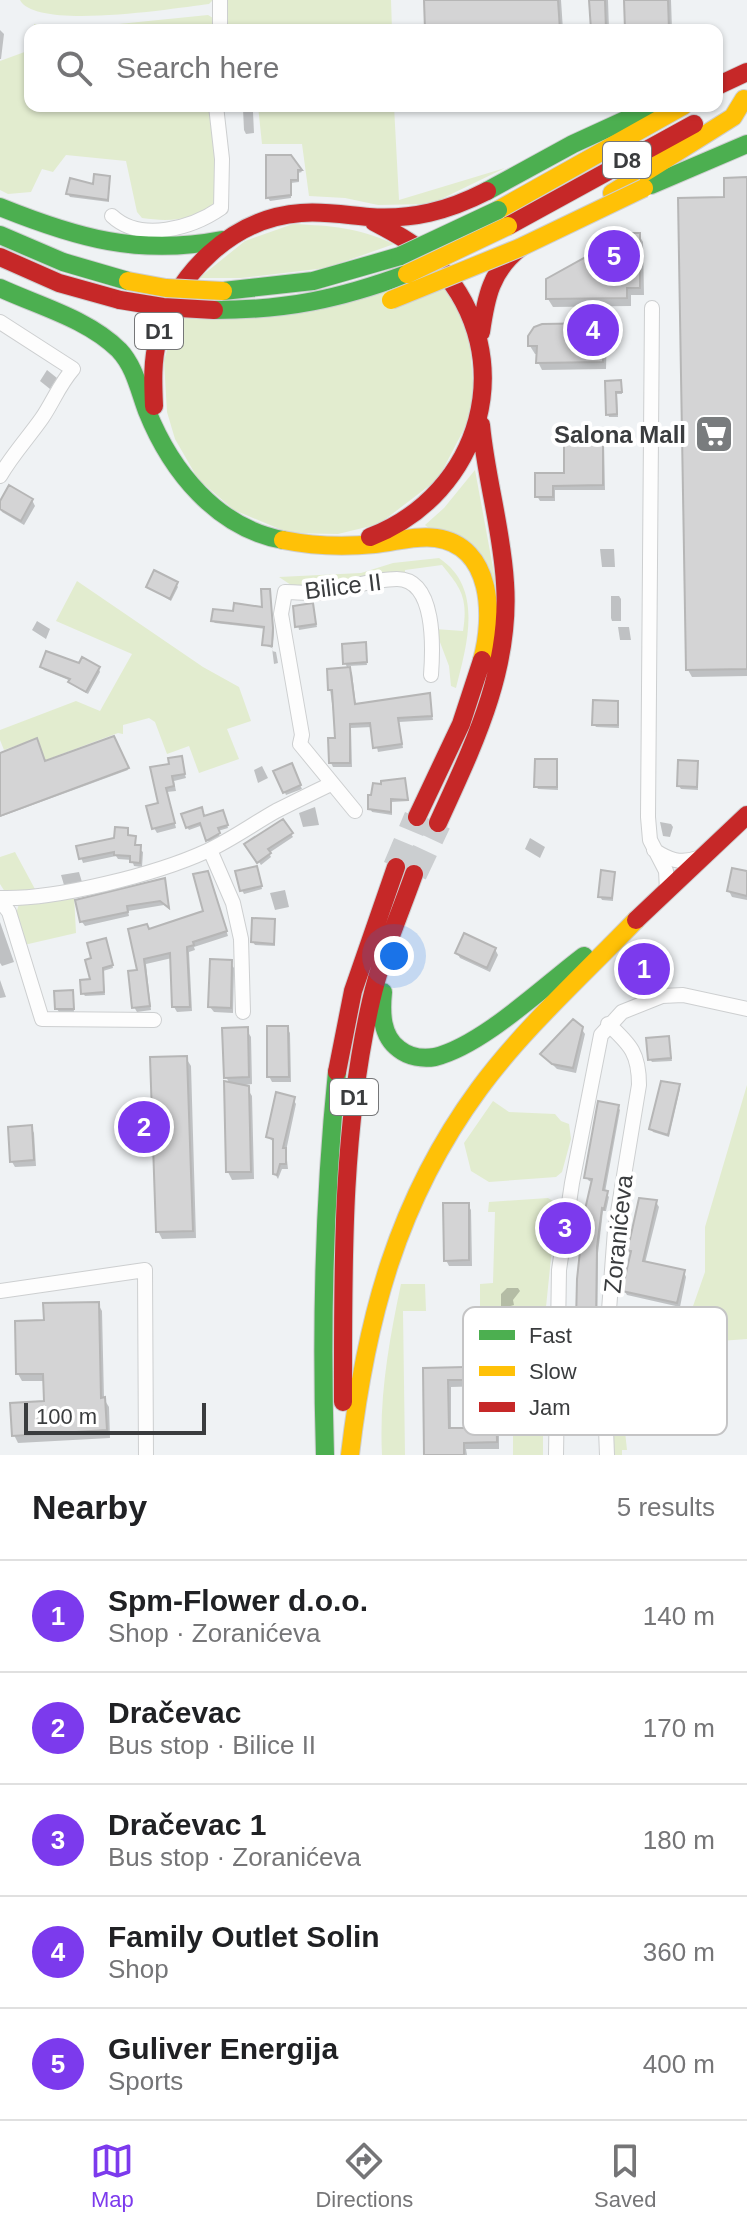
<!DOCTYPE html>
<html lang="en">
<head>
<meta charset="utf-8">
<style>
	:root { --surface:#fff; --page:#f2f2f2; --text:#202124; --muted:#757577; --line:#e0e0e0; --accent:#7c3aed }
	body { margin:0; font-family:Arial,sans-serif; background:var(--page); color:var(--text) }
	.scale { position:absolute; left:24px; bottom:20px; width:182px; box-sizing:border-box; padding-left:8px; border:4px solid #3a3c3e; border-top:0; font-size:22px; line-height:28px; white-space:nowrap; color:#3a3c3e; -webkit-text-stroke:6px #fff; paint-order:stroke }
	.you { position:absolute; left:394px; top:956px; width:28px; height:28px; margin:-20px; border:6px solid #fff; border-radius:50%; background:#1a73e8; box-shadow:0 0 0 12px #1a73e833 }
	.badge { display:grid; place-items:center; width:52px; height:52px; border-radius:50%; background:var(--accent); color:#fff; font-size:26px; font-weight:700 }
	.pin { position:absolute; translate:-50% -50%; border:4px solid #fff; box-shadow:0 2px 8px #0006 }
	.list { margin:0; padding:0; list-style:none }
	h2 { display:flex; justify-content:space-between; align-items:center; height:104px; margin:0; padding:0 32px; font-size:34px }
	h2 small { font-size:26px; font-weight:400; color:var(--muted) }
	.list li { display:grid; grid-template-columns:52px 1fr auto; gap:24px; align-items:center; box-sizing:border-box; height:112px; padding:0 32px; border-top:2px solid var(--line) }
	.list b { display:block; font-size:30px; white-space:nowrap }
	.list p { margin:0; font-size:26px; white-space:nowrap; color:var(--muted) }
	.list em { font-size:26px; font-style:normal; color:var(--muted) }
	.icon { flex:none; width:44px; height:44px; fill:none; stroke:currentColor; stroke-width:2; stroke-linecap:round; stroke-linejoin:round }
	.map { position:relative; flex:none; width:747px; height:1455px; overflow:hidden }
	.search { position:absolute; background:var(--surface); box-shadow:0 2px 6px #0004; left:24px; right:24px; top:24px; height:88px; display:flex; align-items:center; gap:20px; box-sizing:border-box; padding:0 28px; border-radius:16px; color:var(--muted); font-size:30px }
	.sheet { height:664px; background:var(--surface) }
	nav { display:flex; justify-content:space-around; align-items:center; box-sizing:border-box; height:112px; border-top:2px solid var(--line); background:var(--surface); font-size:22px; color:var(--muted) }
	nav a { display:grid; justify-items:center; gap:4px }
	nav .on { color:var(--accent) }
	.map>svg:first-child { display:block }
	.green { fill:#e2eccf }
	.shadow { fill:#0003; fill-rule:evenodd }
	.building { fill:#d4d4d5; stroke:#b6b6b6; stroke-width:2; fill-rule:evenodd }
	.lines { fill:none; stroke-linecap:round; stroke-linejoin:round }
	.highway-tunnel { stroke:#cbced0; stroke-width:26; stroke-dasharray:26 13; stroke-linecap:butt }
	.street-casing { stroke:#cdcfd0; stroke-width:16 }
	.fast-casing { stroke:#cecfd1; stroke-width:20 }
	.slow-casing { stroke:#cecfd1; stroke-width:20 }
	.jam-casing { stroke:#cecfd1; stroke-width:20 }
	.street { stroke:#fdfdfd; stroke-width:14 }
	.fast { stroke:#4caf50; stroke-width:18 }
	.slow { stroke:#ffc107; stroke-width:18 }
	.jam { stroke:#c62828; stroke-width:18 }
	.fast-bridge-casing { stroke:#cecfd1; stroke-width:20; stroke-linecap:butt }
	.slow-bridge-casing { stroke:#cecfd1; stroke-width:20; stroke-linecap:butt }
	.jam-bridge-casing { stroke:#cecfd1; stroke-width:20; stroke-linecap:butt }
	.fast-bridge { stroke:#4caf50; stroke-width:18 }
	.slow-bridge { stroke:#ffc107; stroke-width:18 }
	.jam-bridge { stroke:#c62828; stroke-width:18 }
	.labels { text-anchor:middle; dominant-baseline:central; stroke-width:8; stroke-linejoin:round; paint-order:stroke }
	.shield { fill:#fff; stroke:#757678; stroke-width:2 }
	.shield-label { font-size:22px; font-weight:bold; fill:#3a3c3e }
	.poi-label { font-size:24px; font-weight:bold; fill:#3a3c3e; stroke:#fff; text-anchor:end }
	.street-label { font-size:24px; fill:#3a3c3e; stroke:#fff }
	.key { fill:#fff; stroke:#c4c4c5; stroke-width:2 }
	.key-label { font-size:22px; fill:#3a3c3e }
</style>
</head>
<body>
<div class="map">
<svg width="747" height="1455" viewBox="0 0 747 1455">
	<rect width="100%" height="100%" fill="#eff2f4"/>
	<path class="green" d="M20,0h193l-4,4c-33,4 -173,27 -189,-4z
		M225,0h166l1,30h-166z
		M208,15l5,3 2,12h-180l-1,-6 35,5z
		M30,50v56h180l5,38 1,57c-21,20 -47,21 -74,17l-5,-6 -11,-51 -60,-6 -13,17 -11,-3 -11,23 -23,2 -8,-4v-129z
		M258,106h136l5,94 106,-32 -74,36 -53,1 -33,-7 -36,-2 -7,-52h-40z
		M293,224c40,2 63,3 101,20l-68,24 -85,10h-42l46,-37z
		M439,274l29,46 7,88 -37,71 -59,45 -41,10 -49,-1 -55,-23 -36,-31 -23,-40 -8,-27 -3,-51 12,-43z
		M475,470l21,114 -71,-59 19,-17z
		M439,558c45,30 28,86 17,130l-5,-2 -2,-20 -14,-37 28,2c5,-32 -1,-42 -21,-66l-37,5v5l-75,11 -36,1 -15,-10 82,-4 32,-10z
		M77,581l126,86 36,20 12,34 -24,8 12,30 -40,14 -10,-27 -22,8 -12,-32 -6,-4 -26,7v9l-5,-1 -99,37 -4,-10 26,-11 -3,-11 -34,12 -4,-10v-10l76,-29 24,10 32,-57 -76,-33z
		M15,852l21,39 -29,4 -7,-11v-27z
		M74,895l2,38 -52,12 -9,-28 4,-13z
		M747,1085v254l-27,2v49l-10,-29 1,-21 -25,-14 19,-54v-45z
		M493,1101l16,11 46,2 6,7 8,3 2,15 -9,33 -6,5 -67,5 -18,-11 -7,-28z
		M548,1198l5,3 3,8 -10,98 -3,4 -63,1v-28l13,-1 2,-71h-7l1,-10z
		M401,1284h24l1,27h-23l2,144h-23c-3,-58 7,-114 19,-171z
		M528,1328h15v127h-30v-69l20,-1v-29l-5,-1z
		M614,1372l11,5 -1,45 3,28h-5v5h-8z"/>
	<path class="shadow" d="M426,0h135l2,30h-136z
		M591,0h17l1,30h-16z
		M626,0h45l1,30h-45z
		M0,30l4,4 -3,25h-1z
		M243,109h8l2,3 1,21 -8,1 -2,-4z
		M290,157l12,15 -4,1 1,9 -8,1v15l-21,3 -2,-3z
		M109,178v24l-39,-5 -2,-3 27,-7z
		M747,179v497l-55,1 -4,-7 38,-471z
		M639,235l4,7 1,53h-13v11l-78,1 -5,-8z
		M602,325l5,8 -1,36 -64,1 -4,-8v-8h-3l-5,-8z
		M47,370l10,8 -7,11 -10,-8z
		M607,382h13l2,4v8h-5l1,23h-9l-1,-3z
		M601,437l3,5 1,48h-50v11h-15l-3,-5 29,-21z
		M32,500l3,6 -11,19 -22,-13 -2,-4v-3z
		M600,549h14l1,18h-13z
		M176,584l2,3 -7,14 -23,-14z
		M269,591l5,41 -2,19 4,1 2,11 -4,1 -2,-16 -8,-3 2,-16 -51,-6 -2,-2 22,-8 29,-4z
		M611,596h8l2,3v22h-9l-1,-3z
		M312,605l5,22 -18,3 -4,-22z
		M37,621l13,8 -4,10 -14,-9z
		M618,627h11l2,13h-11z
		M364,644l3,21 -19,1 4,7 4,33 73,-10 4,24 -34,2 4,26 -25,4 -6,-25 -21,1 1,39h-19l-2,-4 6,-23 -7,-51 18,-20 -3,-6z
		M80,666l19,3 1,3 -12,22 -15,-9 -2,-4 -27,-11 -2,-3z
		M617,703l2,25 -23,-1 -2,-3z
		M113,739l15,31 -128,47v-62l45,8z
		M180,758l6,20 -12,3 2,10 -9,1 9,36 -19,5 -3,-5 18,-63z
		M556,761l2,29 -20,-1 -2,-3z
		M696,763l2,27 -17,-1 -2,-3z
		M262,766l6,12 -10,5 -4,-13z
		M291,766l11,23 -16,6 -10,-23z
		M404,780l5,21 -17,1v13l-20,-3 -2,-4z
		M315,807l4,18 -16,2 -4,-14z
		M224,815l4,13 -10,3 2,6 -11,6 -6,-18 -14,5 -2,-3z
		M283,821l10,16 -24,16 2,4 -10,8 -14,-21z
		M660,822l11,2 2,3 -3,10 -7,-1z
		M127,830l2,7 5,1 3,9 6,5 -1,15 -8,-1 -2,-6 -14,-1 -2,-3 -33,7 -5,-15 38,-8z
		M530,838l15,9 -5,11 -15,-9z
		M258,871l4,18 -18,5 -2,-4z
		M79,872l3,10 -18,3 -3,-10z
		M747,873v27l-15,-3 -3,-6z
		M614,874l-1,27 -11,-1 -2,-4z
		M210,878l18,58 -34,11 1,3 -6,2 3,59 -15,1 -3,-5 -2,-49 -26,6 5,46 -14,2 -3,-5 15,-76 56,-18z
		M164,881l6,29 -6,-5 -36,6 1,5 -44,10 -3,-4z
		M285,890l4,17 -14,3 -5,-17z
		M274,921l1,25 -20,-1 -2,-3z
		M0,922l14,40 -12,4 -2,-3z
		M107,943l6,25 -10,3 2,24 -20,1 -2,-3 10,-12z
		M495,949l3,6 -8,17 -30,-14 -3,-5z
		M659,952l3,6 -4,35 -6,3 -18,-2 -4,-6z
		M230,962l4,6 -1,45 -19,-1 -4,-5z
		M0,980l6,17 -6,1z
		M73,995l1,17h-15l-2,-3z
		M287,1028l3,5 1,49h-19l-3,-6z
		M581,1028l4,6 -9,39 -19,-4 -15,-15z
		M246,1029l5,8 1,47 -7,1 7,11 2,83 -22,1 -4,-8 2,-88 -4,-7z
		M668,1038l4,23 -20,1 -2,-3z
		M186,1058l5,8 5,172 -34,1 -4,-8z
		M678,1086l2,3 -11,48 -16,-5 -2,-4z
		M293,1099l3,5 -10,47 2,18h-6l-4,10 -3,-5v-31l-7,-6z
		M618,1107l2,3 -15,82 4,5 -3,14h-3l-5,42 -2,154h-18l-2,-4 18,-221 -5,-1 -3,-4z
		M31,1127l3,6 2,33 -21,1 -3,-5z
		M656,1202l3,5 -14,56 39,9 2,5 -6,30 -53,-12 -3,-5 8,-35 -6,-6z
		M468,1205l3,5 1,56h-23l-3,-6z
		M507,1288h11l2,3 -7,9 1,5 -13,4v-15z
		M98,1304l4,7 2,88 5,8 1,31 -92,5 -4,-8 32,-32v-22h-24l-4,-7 28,-52z
		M530,1368l4,7v16h-35v58h-33l1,6h-41l-1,-85zM485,1386l1,44h-35v-43z"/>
	<path class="building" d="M424,0h134l2,30h-135z
		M589,0h16l1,30h-15z
		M624,0h44l1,30h-44z
		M266,155h25l11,15h-4v10h-7v15l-25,3z
		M94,174l16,2 -2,24 -42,-6 4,-16 23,6z
		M747,177v492l-61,1 -8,-472 46,-1v-19z
		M629,233h11v55h-13v10l-81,1v-20z
		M603,323v39l-67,1 1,-17h-9v-10l6,-9 8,-3z
		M621,380l1,12h-6l1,22 -11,1 -1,-34z
		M564,435h39v50l-50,1v11h-18v-24h29z
		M9,485l24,14 -12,22 -21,-12v-8z
		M154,570l24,12 -8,17 -24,-12z
		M261,589h9l3,39 -1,18 -10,-1 2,-18 -53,-6 2,-12 20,2 1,-8 28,4z
		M313,603l3,21 -21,3 -2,-21z
		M366,642l1,20 -24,2 -1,-20z
		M46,651l33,12 3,-6 18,10 -14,25 -18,-10 2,-3 -30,-12z
		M350,667l5,37 75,-11 2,23 -34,2 4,26 -29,4 -3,-25 -20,1v39h-21l-1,-25h7l-3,-48h-4l-1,-21z
		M593,700l25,1v24h-26z
		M114,736l15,32 -129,48v-63l37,-15 8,23z
		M182,756l3,18 -13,2 2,10 -8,2 9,35 -23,6 -6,-23 12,-3 -8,-36 19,-3 -1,-6z
		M535,759h22v28h-23z
		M678,760l20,1 -1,26 -20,-1z
		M292,763l9,22 -18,8 -10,-22z
		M405,778l3,22 -17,-1v13l-23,-3v-14h3l2,-12 8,1v-3z
		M202,807l2,9 19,-6 5,15 -10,3 2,5 -14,8 -6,-18 -14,5 -5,-14z
		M283,819l10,14 -25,16 3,4 -14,10 -13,-19z
		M115,827l13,1v7l8,1 -1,9h6l-1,18 -10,-1v-6l-16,-1v-3l-35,7 -3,-13 38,-8z
		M257,866l5,20 -22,5 -5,-20z
		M732,868l15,3v25l-20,-5z
		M601,870l14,2 -3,26 -14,-1z
		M208,871l19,60 -34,11 1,3 -7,2 3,60h-18l-2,-54 -26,6 6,47 -18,2 -4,-37 9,-1 -9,-41 19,-5 2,5 54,-18 -10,-37z
		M165,878l4,30 -9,-7 -33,5 1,6 -48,10 -5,-22z
		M252,918l23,1 -1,25 -23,-2z
		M464,933l32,15 -9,20 -32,-15z
		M106,938l7,27 -10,3 1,24 -23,2 -1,-14 10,-1 -5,-19 6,-2 -4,-15z
		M633,947l27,3 -4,38 -8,3 -20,-3z
		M210,959l22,1 -1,48 -23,-1z
		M73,990l1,19h-19l-1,-18z
		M573,1019l10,8 -10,41 -21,-4 -12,-10z
		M267,1026h21l1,51h-22z
		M248,1027l1,50 -25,1 -2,-50z
		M669,1036l2,22 -23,2 -2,-22z
		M187,1056l6,175 -37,1 -6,-175z
		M224,1081l25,5 2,86h-25z
		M661,1081l19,3 -12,51 -19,-6z
		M276,1092l19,5 -12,51h3v16h-6l-3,11 -4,-1v-35l-7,-2z
		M598,1101l21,4 -16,85 5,1 -4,18 -2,-1 -5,39 -2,156 -21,1 3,-125 7,-65 8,-35 -8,-1z
		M32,1125l2,35 -24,2 -2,-35z
		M639,1198l18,2 -14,61 42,9 -8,33 -55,-12 9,-40 -7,-1v-12l6,1z
		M443,1203h26v57l-25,1z
		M99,1302l2,96 4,-1 2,33 -95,6 -2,-33 34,-2 -1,-27h-27l-1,-53 29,-1 -1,-17z
		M508,1366h23v19h-35l1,57 -33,1v12h-40l-1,-87zM448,1380h35l1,48h-35z"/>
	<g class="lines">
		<path class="highway-tunnel" d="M396,867l21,-50
			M414,874l24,-51"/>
		<g class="street-casing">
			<path id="street" d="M220,0v30
				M112,216c29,27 80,12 109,-8l1,-49 -6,-53
				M652,308l-4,509 2,23 16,31 1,19
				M0,322l73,47c-14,16 -20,33 -31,49 -14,20 -30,37 -42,58
				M355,811l-55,-67 2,-9 -21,-121 4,-22c12,0 25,2 38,0 24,-3 49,-13 74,-13 39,0 36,69 34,96
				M210,850l23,53 8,36 2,73
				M654,850c15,10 26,14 44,8
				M0,898c55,2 157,-24 207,-47 24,-11 46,-27 69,-40 18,-9 36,-18 55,-27
				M0,900l9,12 33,107 112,1
				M0,1291l145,-21 1,185
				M556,1455l3,-185 13,-87 29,-148 21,-23 40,-16 21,-1 64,14
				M607,1455l-3,-78 11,-147 24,-145c0,-31 -8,-40 -31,-61"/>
		</g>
		<g class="fast-casing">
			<path id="fast" d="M651,185l96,-41
				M487,191l86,-47 83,-38
				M0,207c77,31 139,49 222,33
				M0,235l63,27 65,19
				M0,288c39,18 88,31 119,62 16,17 20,40 28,61 24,60 70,117 136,129
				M223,291l90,-10 87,-25
				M214,310c73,0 125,-11 193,-36
				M383,992c-2,20 -2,44 16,57 10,8 24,10 36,8 48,-12 109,-71 149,-101
				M325,1455c-4,-128 -1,-256 12,-383"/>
		</g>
		<g class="slow-casing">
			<path id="slow" d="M612,193l121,-76 11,-18
				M498,210l185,-104
				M283,540c30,6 62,7 92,4 20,-2 41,-9 61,-6 57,8 58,79 46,122
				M350,1455c16,-136 47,-254 129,-366 43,-59 106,-116 157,-169"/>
		</g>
		<g class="jam-casing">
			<path id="jam" d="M717,86l30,-14
				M508,226l186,-102
				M0,257l59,26 61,17
				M481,332c5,-35 10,-61 39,-84
				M154,406c-1,-23 -2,-45 4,-67 17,-65 74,-121 143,-126 23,-2 45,2 68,4 43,3 79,-6 118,-26
				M370,537c112,-43 151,-179 69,-270 -18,-20 -42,-33 -65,-45
				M417,817l44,-93 21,-64
				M438,823c35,-77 73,-153 67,-240 -3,-53 -19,-105 -24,-158
				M636,920l111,-105
				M337,1072l16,-81 43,-124
				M343,1402c0,-134 -2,-270 28,-401 10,-44 28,-85 43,-127"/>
		</g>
		<use href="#street" class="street"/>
		<use href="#fast" class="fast"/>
		<use href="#slow" class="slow"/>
		<use href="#jam" class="jam"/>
		<g class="fast-bridge-casing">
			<path id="fast-bridge" d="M400,256l98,-46"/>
		</g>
		<g class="slow-bridge-casing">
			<path id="slow-bridge" d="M407,274l101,-48
				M128,281l38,7 57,3
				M391,300l128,-52 125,-60"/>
		</g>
		<g class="jam-bridge-casing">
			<path id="jam-bridge" d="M120,300l43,7 51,3"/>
		</g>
		<use href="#fast-bridge" class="fast-bridge"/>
		<use href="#slow-bridge" class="slow-bridge"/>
		<use href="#jam-bridge" class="jam-bridge"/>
	</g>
	<defs>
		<g id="supermarket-square" transform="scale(2)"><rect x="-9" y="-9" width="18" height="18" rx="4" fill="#797c7e" stroke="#fff"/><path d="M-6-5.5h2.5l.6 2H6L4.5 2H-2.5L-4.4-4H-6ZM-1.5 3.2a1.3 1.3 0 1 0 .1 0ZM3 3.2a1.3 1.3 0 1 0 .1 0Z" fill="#fff"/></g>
	</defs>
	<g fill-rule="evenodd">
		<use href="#supermarket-square" x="714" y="434"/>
	</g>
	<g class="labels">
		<g class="shield">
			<rect x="603" y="142" width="48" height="36" rx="6"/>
			<rect x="135" y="313" width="48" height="36" rx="6"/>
			<rect x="330" y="1079" width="48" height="36" rx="6"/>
		</g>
		<g class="shield-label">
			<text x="627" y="160">D8</text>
			<text x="159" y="331">D1</text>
			<text x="354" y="1097">D1</text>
		</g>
		<g class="poi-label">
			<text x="686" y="434">Salona Mall</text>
		</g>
		<g class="street-label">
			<text transform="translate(343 586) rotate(-7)">Bilice II</text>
			<text transform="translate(618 1234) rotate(-84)">Zoranićeva</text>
		</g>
	</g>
	<rect x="463" y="1307" width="264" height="128" rx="12" class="key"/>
	<rect x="479" y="1330" width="36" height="10" fill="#4caf50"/>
	<rect x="479" y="1366" width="36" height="10" fill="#ffc107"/>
	<rect x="479" y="1402" width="36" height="10" fill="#c62828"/>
	<g class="key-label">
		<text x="529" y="1343">Fast</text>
		<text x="529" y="1379">Slow</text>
		<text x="529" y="1415">Jam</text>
	</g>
</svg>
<div class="scale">100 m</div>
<div class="you"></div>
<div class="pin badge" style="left:644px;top:969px">1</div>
<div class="pin badge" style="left:144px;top:1127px">2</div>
<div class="pin badge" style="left:565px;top:1228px">3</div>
<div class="pin badge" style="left:593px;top:330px">4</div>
<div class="pin badge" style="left:614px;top:256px">5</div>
<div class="search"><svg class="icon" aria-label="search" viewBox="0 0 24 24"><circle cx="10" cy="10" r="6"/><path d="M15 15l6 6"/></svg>Search here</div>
</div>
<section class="sheet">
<h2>Nearby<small>5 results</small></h2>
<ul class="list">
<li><span class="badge">1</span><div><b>Spm-Flower d.o.o.</b><p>Shop · Zoranićeva</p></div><em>140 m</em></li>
<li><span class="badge">2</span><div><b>Dračevac</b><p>Bus stop · Bilice II</p></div><em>170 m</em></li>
<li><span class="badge">3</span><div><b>Dračevac 1</b><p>Bus stop · Zoranićeva</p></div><em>180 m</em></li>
<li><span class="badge">4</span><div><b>Family Outlet Solin</b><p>Shop</p></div><em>360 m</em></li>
<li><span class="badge">5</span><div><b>Guliver Energija</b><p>Sports</p></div><em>400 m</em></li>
</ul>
</section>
<nav>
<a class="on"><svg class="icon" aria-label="map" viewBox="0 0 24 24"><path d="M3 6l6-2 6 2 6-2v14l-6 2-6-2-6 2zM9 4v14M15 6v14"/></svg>Map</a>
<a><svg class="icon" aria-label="directions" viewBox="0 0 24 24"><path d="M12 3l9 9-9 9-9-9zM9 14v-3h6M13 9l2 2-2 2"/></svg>Directions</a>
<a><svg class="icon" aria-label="saved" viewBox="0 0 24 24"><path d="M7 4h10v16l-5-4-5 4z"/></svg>Saved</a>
</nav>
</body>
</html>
